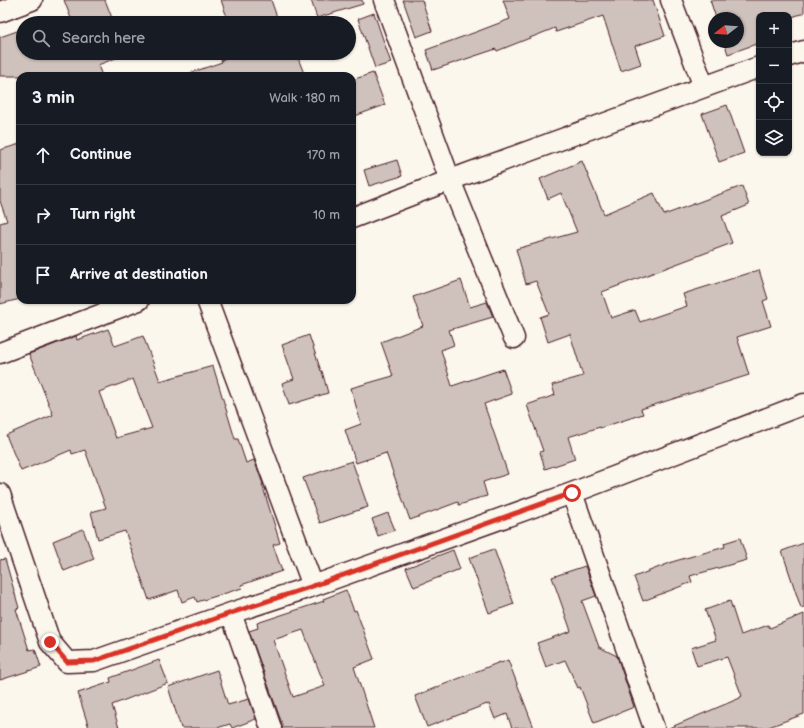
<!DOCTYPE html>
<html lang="en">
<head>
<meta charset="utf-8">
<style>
	:root { --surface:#171b24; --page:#242831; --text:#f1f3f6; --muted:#9ea1a6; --line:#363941 }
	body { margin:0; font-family:"Balsamiq Sans",sans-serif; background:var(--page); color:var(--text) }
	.controls { position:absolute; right:12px; top:12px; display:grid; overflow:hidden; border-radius:8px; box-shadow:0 1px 3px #0004 }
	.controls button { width:36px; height:36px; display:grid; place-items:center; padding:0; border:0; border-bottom:1px solid var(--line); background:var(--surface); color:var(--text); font:20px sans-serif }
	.compass { position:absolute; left:708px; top:12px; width:36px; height:36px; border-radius:50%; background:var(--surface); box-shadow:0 1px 3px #0004; rotate:253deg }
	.stop { position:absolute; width:12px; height:12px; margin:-9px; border:3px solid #d93025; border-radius:50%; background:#fff }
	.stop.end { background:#d93025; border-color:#fff; box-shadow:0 1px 4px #0008 }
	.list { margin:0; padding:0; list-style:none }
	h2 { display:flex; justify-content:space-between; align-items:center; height:52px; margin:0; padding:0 16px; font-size:17px }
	h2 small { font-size:13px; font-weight:400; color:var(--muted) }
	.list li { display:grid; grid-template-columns:26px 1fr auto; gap:12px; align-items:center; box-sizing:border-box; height:60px; padding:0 16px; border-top:1px solid var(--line) }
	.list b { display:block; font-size:15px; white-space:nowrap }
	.list em { font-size:13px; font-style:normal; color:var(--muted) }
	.icon { flex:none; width:22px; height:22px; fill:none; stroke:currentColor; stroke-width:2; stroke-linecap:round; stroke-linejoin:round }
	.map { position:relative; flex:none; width:804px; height:728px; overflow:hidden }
	.search { position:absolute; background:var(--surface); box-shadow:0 1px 3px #0004; left:16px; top:16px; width:340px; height:44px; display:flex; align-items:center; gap:10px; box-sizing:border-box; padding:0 14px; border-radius:22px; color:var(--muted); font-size:15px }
	.panel { position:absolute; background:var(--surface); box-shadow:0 1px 3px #0004; left:16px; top:72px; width:340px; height:232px; border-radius:12px }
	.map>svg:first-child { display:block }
	.building { fill:#cfc2bc; stroke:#4a1f2b; fill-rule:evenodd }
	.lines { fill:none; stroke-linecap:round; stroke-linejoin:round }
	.street-casing { stroke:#4a1f2b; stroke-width:23 }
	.street { stroke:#fbf7ec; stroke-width:20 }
	.route { stroke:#d93025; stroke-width:5 }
</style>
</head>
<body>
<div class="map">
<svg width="804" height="728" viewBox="0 0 804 728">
	<rect width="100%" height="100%" fill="#fbf7ec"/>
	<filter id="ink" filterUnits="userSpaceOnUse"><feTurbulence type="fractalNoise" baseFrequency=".025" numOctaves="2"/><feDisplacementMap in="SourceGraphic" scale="8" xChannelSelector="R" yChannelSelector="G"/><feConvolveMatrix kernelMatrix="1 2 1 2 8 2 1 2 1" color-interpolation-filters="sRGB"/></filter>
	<g filter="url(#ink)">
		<path class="building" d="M64,0h41l9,23h-46l4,-2z
			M221,0h50l8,23h-50z
			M311,0h51l1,4 -46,14z
			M403,0h19l10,31 -16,6z
			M503,0h150l12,36 -30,10 6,18 -20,7 -18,-55 -47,16 -1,-4 -58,23 -1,-2 -63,21 -7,-20 50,-18 34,-13z
			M710,0h94v13l-15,5v-3h-30v28l-31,11 -4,-12h14v-24h-22z
			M374,13l17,50 -16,5 -17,-49z
			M23,29v24h102l1,1 -28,11 4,11h-102v-39z
			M241,53h55l9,23h-114l-1,-3 32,-11 -1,-2z
			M373,73l12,32 -33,12v-37z
			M727,105l17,48 -25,9 -17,-48z
			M20,144v155l-20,5v-81l7,-2 -7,-20v-51z
			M397,160l5,16 -33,10 -5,-16z
			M582,161l22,53 50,-21 10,22 78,-29 7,19 -27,11 10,27 -130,49 9,26 24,-8 5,12 47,-16 -4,-12 76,-24 9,29 -5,2 8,25 -34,11 12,38 -108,34 2,5 -43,14v-1l-32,10 7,22 -30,10 -5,-17 3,-1 -16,-46 28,-10 -3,-10 31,-9 -13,-42 -22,8 -8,-25 9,-3 -13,-33 -10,3 -10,-35 61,-17 -16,-39 -13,6 -8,-20z
			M461,280l9,27 17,-5 6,15 -44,13 5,15 -13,5 11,36 51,-17 9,25 -28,10 24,70 -25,8 4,14 -12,3v1l-16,5 -1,-3 -48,18 -24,-67 -30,10 -11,-33 16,-6 -10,-36 42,-12 -12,-34 42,-16 -10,-29z
			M108,329l7,17 28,-10 17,45 53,-15 22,73h3l8,24 8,-3 9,24h-1l18,59 -7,2 9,26 -41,14 1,3 -45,14 -2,-5 -13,5 -4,-12 -29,10 -24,-69 -27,8 -7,-27 15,-4 -21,-58 -13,4 -1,-4 -50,21 -15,-36 47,-20 -24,-61 47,-18 1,4zM133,379l19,49 -36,10 -17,-46z
			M309,335l12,36h1l6,22 -39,12 -7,-22 12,-4 -12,-34z
			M352,461l16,46 -48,16 -17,-45z
			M388,513l7,17 -17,6 -6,-17z
			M83,529l11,30 -30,12 -11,-30z
			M740,538l7,22 -57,16 2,6 -49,19 -9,-24 41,-16 50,-14 -1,-4z
			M804,543v64l-3,1 -19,-57z
			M494,549l20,55 -25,9 -20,-55z
			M453,550l7,19 -46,18 -8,-19z
			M5,559l14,49 -3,1 13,41 6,-1 6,18 -41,13v-120z
			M585,566l11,30 -14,5 17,46 18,9 17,51 -40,16 -14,-36 -2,1 -13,-28 -19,7 -9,-24 34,-12 -19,-54z
			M346,590l8,21 2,-1 18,49 -20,8 20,61h-92v-4l-33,-93 9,-3 -1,-5 67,-22 -1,-2zM303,630l22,56 -32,11 -20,-57z
			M730,601l11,34 27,-10 2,3 34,-14v100l-38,14h-97l71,-30v-1l2,-1 -15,-39 -30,9 -6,-18 25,-8 -11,-30z
			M159,660l9,23 -56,22 7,23h-30l-11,-35 33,-11 -1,-4z
			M508,660l26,68h-22l-5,-14 -12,5 -6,-15 -2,1v-1l-60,23 -12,-31 85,-34 1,1z
			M217,670l11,35 21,-6 7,20 -24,9 -2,-4 -13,4h-36l-13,-41z"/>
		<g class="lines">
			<g class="street-casing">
				<path id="street" d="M384,0l66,180 64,158
					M671,0l33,87
					M0,12l32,-12
					M789,56l15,-5
					M352,218l98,-38 309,-113
					M207,300l106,286
					M0,353l139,-53
					M572,493l82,235
					M0,494l50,148 17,20 27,-1 137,-48 82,-27 259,-93 232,-89
					M231,613l40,115"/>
			</g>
			<use href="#street" class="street"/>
		</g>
	</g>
	<g class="lines" filter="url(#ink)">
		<path class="route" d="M50,642l17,20 27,-1 137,-48 82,-27 259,-93"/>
	</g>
</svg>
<div class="controls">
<button>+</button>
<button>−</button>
<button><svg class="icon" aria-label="locate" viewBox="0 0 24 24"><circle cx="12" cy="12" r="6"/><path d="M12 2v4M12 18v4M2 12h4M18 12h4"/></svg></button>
<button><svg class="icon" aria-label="layers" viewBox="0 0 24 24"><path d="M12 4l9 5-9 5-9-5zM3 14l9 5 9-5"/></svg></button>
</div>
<svg class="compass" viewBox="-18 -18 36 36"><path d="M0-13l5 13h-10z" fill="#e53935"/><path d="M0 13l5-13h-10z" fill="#9ea1a6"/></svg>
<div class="stop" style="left:572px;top:493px"></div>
<div class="stop end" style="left:50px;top:642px"></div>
<div class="search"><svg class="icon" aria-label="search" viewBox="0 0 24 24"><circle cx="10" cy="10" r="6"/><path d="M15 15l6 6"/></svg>Search here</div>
<section class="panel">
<h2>3 min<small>Walk · 180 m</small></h2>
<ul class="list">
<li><svg class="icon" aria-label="ahead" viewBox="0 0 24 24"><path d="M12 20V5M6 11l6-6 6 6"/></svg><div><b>Continue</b></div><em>170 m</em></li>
<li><svg class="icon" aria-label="right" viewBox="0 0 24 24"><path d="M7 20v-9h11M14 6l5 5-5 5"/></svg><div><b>Turn right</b></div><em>10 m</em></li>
<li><svg class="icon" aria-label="arrive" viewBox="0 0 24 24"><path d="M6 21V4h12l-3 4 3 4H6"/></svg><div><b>Arrive at destination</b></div></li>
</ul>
</section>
</div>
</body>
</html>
